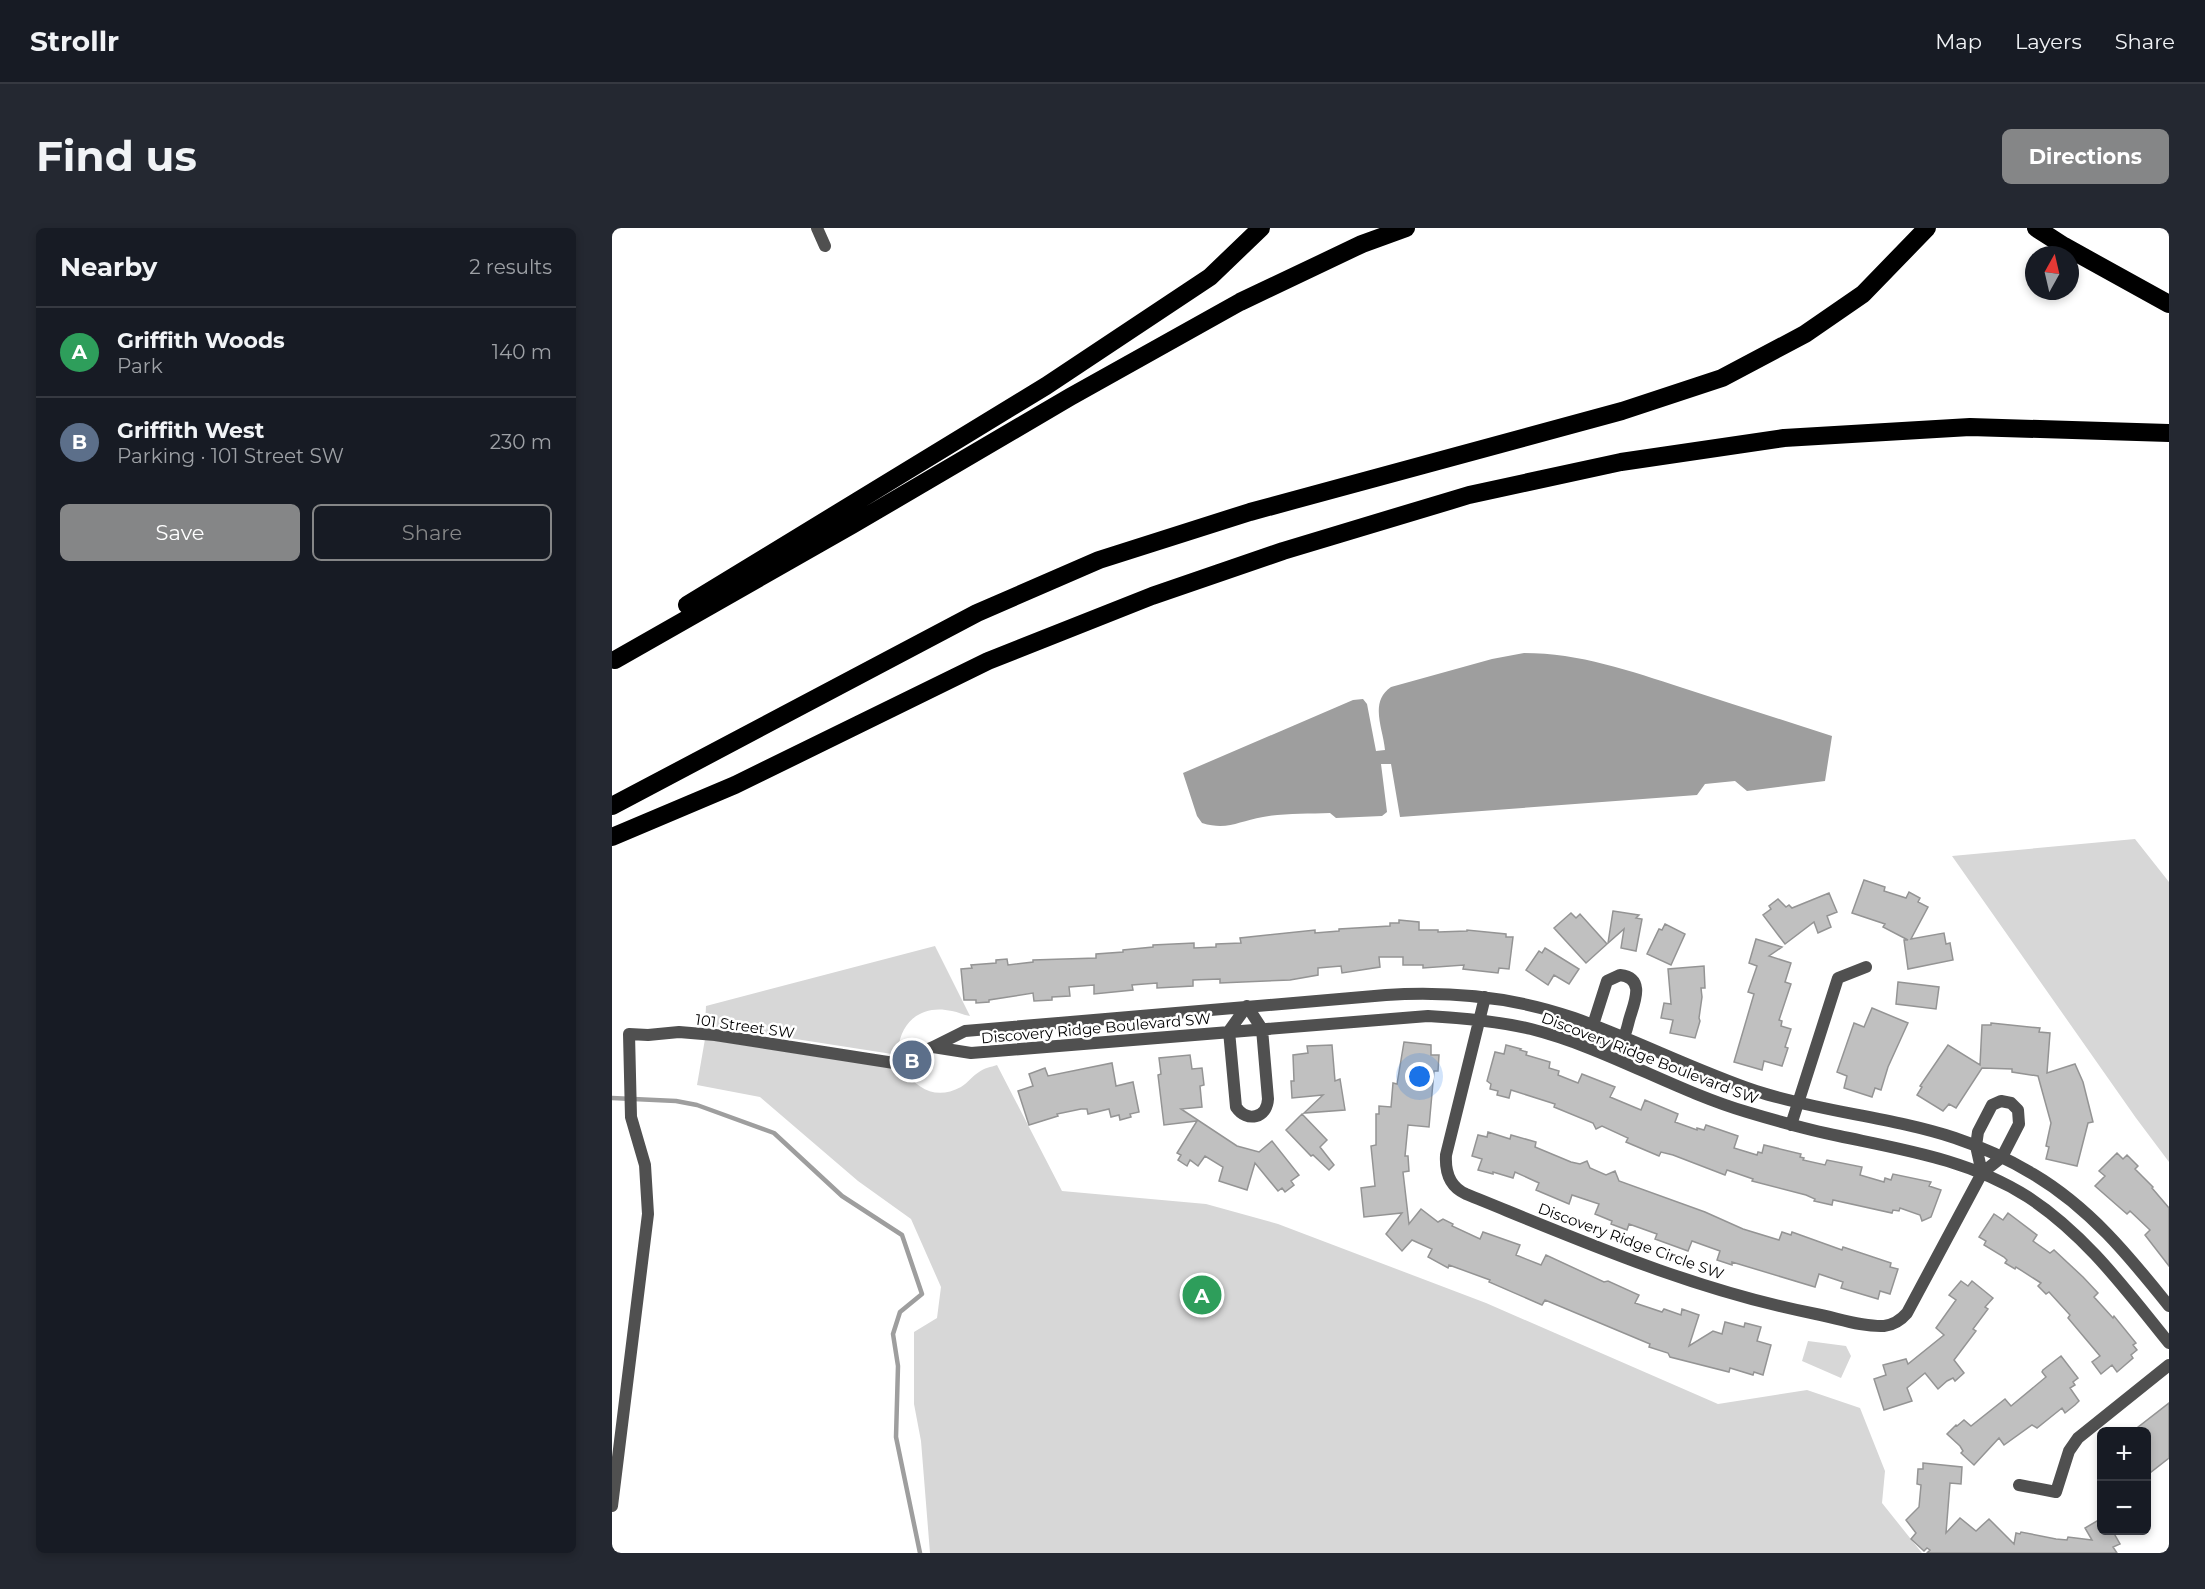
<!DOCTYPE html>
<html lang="en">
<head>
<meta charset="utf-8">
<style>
	:root { --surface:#171b24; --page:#242831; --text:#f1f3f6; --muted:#9ea1a6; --line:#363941; --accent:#858687 }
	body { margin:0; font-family:Montserrat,sans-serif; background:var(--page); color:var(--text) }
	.controls { position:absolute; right:18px; bottom:18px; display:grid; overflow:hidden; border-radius:9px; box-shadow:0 3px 9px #0003 }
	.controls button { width:54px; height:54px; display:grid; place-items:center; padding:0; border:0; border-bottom:2px solid var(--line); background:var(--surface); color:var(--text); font:30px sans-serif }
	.compass { position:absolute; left:1413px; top:18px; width:54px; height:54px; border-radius:50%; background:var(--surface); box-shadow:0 3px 9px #0003; rotate:8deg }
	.you { position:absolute; left:808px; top:849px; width:21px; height:21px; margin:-15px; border:4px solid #fff; border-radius:50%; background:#1a73e8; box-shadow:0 0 0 9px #1a73e833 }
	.badge { display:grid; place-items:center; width:39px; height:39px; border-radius:50%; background:var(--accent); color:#fff; font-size:20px; font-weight:700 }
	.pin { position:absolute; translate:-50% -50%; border:3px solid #fff; box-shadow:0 2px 6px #0006 }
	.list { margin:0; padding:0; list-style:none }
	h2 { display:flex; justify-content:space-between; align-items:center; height:78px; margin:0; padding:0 24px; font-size:26px }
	h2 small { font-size:20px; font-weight:400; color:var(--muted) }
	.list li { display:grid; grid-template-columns:39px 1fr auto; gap:18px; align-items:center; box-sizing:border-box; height:90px; padding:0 24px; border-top:2px solid var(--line) }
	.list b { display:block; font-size:22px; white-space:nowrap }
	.list p { margin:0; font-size:20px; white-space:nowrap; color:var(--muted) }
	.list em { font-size:20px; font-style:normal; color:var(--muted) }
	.actions { display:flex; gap:12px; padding:18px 24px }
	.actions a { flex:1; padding:14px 0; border:2px solid var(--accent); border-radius:9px; text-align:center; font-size:21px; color:var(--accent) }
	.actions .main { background:var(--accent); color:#fff }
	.map { position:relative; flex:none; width:1557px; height:1325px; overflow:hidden; border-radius:9px }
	header { display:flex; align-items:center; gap:36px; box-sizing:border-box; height:84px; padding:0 30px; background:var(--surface); border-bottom:2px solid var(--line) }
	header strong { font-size:28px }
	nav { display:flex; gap:33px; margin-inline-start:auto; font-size:21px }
	.intro { display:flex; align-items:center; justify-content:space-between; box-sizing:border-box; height:144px; padding:0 36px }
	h1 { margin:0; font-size:42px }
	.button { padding:15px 27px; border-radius:9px; background:var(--accent); color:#fff; font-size:21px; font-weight:700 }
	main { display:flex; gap:36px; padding:0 36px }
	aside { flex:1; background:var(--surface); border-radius:9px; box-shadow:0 3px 9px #0003 }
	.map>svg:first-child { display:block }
	.green { fill:#d7d7d7 }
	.water { fill:#9e9e9e }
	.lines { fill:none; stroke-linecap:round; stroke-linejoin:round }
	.stream { stroke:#9e9e9e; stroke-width:4.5 }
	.building { fill:#c0c0c0; stroke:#949494; stroke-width:1.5 }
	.street { stroke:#505050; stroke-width:12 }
	.highway { stroke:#000; stroke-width:18 }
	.labels { text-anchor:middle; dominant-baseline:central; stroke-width:5; stroke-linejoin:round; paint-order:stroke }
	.street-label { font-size:15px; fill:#000; stroke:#fff }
</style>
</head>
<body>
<header>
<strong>Strollr</strong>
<nav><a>Map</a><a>Layers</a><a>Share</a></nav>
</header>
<div class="intro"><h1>Find us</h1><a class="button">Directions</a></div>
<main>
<aside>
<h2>Nearby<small>2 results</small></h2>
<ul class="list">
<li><span class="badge" style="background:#2e9e5b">A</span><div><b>Griffith Woods</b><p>Park</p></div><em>140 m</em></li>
<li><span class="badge" style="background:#5c6f8a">B</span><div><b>Griffith West</b><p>Parking · 101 Street SW</p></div><em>230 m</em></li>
</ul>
<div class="actions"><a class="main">Save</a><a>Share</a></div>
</aside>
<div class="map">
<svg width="1557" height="1325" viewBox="0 0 1557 1325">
	<rect width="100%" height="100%" fill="#fff"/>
	<path class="green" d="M1523,611l34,43v280l-33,-44 -184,-262z
		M323,718l35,70c-7,-1 -12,-4 -18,-5 -30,-7 -51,10 -54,39l-6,4 -187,-29 1,-19z
		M93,811l199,31c14,20 33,30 57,17 7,-4 11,-11 18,-15 5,-4 12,-5 18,-7l65,126 144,13 72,20 208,79 232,101 89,-14 53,18 25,63 -3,32 40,50h-992l-9,-112 -7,-37v-72l23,-14 4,-31 -30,-68 -53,-38 -98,-84 -63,-12z
		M1196,1113l38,5 5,10 -10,22 -39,-17z"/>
	<path class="water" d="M912,425c56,0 106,18 159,35 50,16 99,32 149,48l-7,45 -78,10 -12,-10 -30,3 -8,11 -297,22 -9,-53h-10l6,48 -5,4 -46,2 -6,-5c-22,1 -46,0 -67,4 -25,4 -35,14 -61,6l-5,-7 -14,-43 170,-73 10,-1 4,5 9,47 9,-1c-2,-22 -16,-48 6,-63l101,-28z"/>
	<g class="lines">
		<path class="stream" d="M0,870l64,3 21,4 77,28 68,63 60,39 20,59 -22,18 -7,22 5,32 -2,71 24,116"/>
	</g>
	<path class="building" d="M1252,652l21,7 -1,4 22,7 3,-6 11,6 -2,4 10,5 -17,32 33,-6 2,11 4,-1 3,17 -45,9 -4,-29h4l-25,-13 2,-3 -33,-11z
		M1217,665l8,19 -10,4 4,11 -13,6 -4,-11 -29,22 -22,-29 8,-6 -2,-3 9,-7 8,8 3,-2 3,3z
		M1001,683l26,4 -3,3 6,1 -6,32 -15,-3 3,-19 -16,14z
		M959,685l5,5 4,-4 27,30 -21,19 -32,-35z
		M787,692l20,2v8h19v2l29,-1v-1l39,4v3h7l-4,32 -10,-1 -1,5 -35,-4 1,-4 -41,3v-3h-20v-8h-24l1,10 -38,6 -1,-7 -23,2v7l-28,5 -70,3v-4l-27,1v6l-36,2v-5l-25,2 1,5 -39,4v-9l-25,2 1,9 -18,1v3l-18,1 -1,-8 -44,7v2l-13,1v-3h-12l-3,-31 11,-1 -1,-3 25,-2v-3l11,-1 1,6 25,-3v-2l63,-2v-4l27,-2v-2l30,-3v-2l41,-2v5l22,-1v-3l25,-1 -1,-5 75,-8v3l24,-2v-2l51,-3v-3h9z
		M1053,696l20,10 -14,31 -24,-11 12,-25 3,1z
		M1144,711l26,8 -13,9 22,7 -6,19 6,2 -12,36 3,1 -1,5 10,3 -6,18 3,1 -6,18 -18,-5 -2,9 -28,-8 20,-68 -6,-2 9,-26 -8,-3z
		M933,720l34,21 -10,15 -15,-9 -6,10 -22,-15 13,-19 3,2z
		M1092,738l1,22h-4l1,9 -3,21 1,3 -5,17 -25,-5 3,-13 -12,-2 3,-15 7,1 -3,-35z
		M1286,754l41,5 -3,22 -40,-5z
		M1260,780l36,15 -20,44 -7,23 -6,-2 -3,9 -28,-9 3,-12 -10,-4 17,-49 10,4z
		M1379,795l49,5 -1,4 11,1 -3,40 28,-9 8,18 10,40 -5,1 -11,43 -31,-7 3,-12 -3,-1 5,-23 -13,-47 -26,-4v-3l-30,-1 -26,40 -7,-4 -6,7 -26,-16 5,-8 -2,-1 28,-41 32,20 2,-40h9z
		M792,814l27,3v10h8l-1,16h-4l-5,56 -21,-2 -3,31h3l1,15 -6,1 6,52 12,-15 17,13 5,-3 10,5 -1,2 28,13 3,-7 37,13 -4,10 25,10 5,-10 58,27 4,-1 31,14 -4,8 27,9 2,-3 17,6 1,-6 17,6 -10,31 24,-15 9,3 3,-12 19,5 1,-4 16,4 -4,14 14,4 -8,30 -9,-3 -1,3 -23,-7 -1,4 -59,-15 -2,-4 -19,-6 1,-3 -105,-44 -3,5 -53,-23 1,-2 -41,-15 -1,3 -20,-11 4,-8 -20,-9 -10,11 -16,-17 16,-21 -38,4 -3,-29 14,-2 -4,-40 5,-1v-31h3v-8l12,1 2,-24 4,1z
		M720,817l3,36 5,-2 5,31 -41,3 19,-18 -31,3 -1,-17h3l-1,-26 15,-2 -1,-7z
		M894,817l15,4 -1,1 7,2 -1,3 24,7 -1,6 10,3 -1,4 20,8 4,-9 33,13 -5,10 31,13 4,-10 33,14 -3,8 22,8v-2l7,2 2,-5 32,11 -4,12 23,7 1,-3 4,1 2,-8 37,9 -1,3 4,1 -1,2 22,5 2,-5 35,7 -2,8 24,7 1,-4 6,2 2,-6 38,8 -2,4 12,4 -10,27 -9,4 -2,-6 -20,-7 -1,3 -6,-1 -1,3 -59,-13 -1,5 -18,-4 1,-2 -9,-4 -54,-14 1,-2 -26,-9 -2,5 -52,-20 -12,-3 -2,4 -33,-14 2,-4 -26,-12 -6,3 -3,-6 -39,-16 1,-3 -44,-14 -2,8 -12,-3 1,-4 -8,-2 1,-5 -4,-3 8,-29 9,2z
		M578,827l2,14 10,-1 2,17 -4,1 2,21 -21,2 56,37 22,6 13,-11 27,34 -8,6 3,4 -9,7 -3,-4 -4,3 -23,-28 -8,27 -28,-9 4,-14 -18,-11 -7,10 -8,-6 -3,6 -9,-6 3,-5 -4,-2 20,-32 -33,4 -6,-50 3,-1 -2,-16z
		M500,835l4,23 17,-4 6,30 -9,2 1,3 -11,3 -1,-5 -8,2 -2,-8 -21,5 -1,-5h-6l-24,5 1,2 -29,9 -11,-34 15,-5 -4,-12 16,-6 3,8z
		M690,886l25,26 -7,7 14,18 -5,5 -16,-15 -2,1 -25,-26z
		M876,904l22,7 1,-4 25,7 -1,5 36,15 9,2 7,-3 3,7 16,7 9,-4 4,10 86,31 38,17 36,11 3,-8 9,3 1,-3 50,18 1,-3 48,16 -1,4 8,2 -8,25 -10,-3 -2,8 -37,-11 2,-6 -24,-8 -4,13 -83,-25v3l-15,-5 3,-9 -28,-10 -4,10 -33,-12 2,-5 -28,-10 -2,6 -16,-6 1,-3 -17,-7 4,-10 -27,-9 -3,9 -33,-14 3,-7 -24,-11 -2,6 -20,-6v2l-15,-4 4,-11 -10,-3 6,-21 9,2z
		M1505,925l6,6 4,-4 11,11 -3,3 18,18 -1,1 17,20v58l-24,-31 5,-5 -20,-19 -3,3 -32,-28 10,-10 -6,-5z
		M1396,985l29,22 -4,6 17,12 4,-3 29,27 15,16 -4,4 19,21 1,-2 22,27 -3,2 4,5 -6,5 2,3 -16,14 -5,-7 -11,9 -9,-12 8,-6 -32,-38 2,-3 -21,-23 -3,2 -8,-8 3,-3 -25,-16 -1,2 -10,-6 2,-3 -3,-3 -20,-12 2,-4 -7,-4 15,-23 9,6z
		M1349,1053l7,5 4,-5 21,17 -8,9 3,2 -15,20 3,2 -22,29 10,13 -9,8 -2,-3 -6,3 -9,8 -13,-16 -18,15 5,13 -28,9 -10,-31 12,-4 -3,-10 23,-6 2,5 36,-29 -8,-7 20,-28 -7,-5z
		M1449,1128l17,22 -5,4 2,3 -5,3 9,13 -4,4 -10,8 -3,-5 -25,20 -5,-3 -28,20 -5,-7 -25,27 -13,-12 2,-2 -3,-5 -13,-12 9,-9 1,1 7,-6 7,6 34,-27 6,7 35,-29 -4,-5 1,-2z
		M1557,1175v55l-23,18v-45h-13z
		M1311,1235l39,4 -1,17 -11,-1 -4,50 14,-15 16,13 13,-12 25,25 2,-11 4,1 1,-2 35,7 11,1 1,-3 24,3 -7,-12 17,-10v12h10l8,14 -7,3 4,6h-190l3,-3 -3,-2 -3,3 -13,-12 5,-6 -10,-13 13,-13 2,-22 -4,-1 1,-15h5z"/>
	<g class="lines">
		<path class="street" d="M205,0l8,18
			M1008,747c25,3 15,26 10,42 -2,6 -3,14 -6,19 -4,7 -17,13 -23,17l-8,-28 14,-44z
			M873,769l-39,158c-1,17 4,32 20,39 116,47 227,96 350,120 21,4 46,13 68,12 9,-1 17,-6 23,-13l75,-140 20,-16 17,-33 -1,-14 -7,-7 -10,-2 -9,4 -14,27 -2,14 6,27
			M635,778l15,23 6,70c-1,19 -21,24 -32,8l-7,-76z
			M321,819l38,6 457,-37c35,2 69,5 103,13 75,19 142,61 216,83 30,9 61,18 92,24 66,14 131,24 189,61 58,38 98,93 141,146
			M1179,897l47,-147 28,-11
			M1407,1257l37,7 13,-41 9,-13 91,-73
			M0,1278l36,-292 -3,-49 -14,-48 -2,-83 19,1 31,-3 36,3 179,28 39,-16 32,-16 421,-36c64,-4 128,2 188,23 62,22 120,52 182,73 65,21 135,26 199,47 27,9 53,21 78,36 56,33 96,82 136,132"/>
		<path class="highway" d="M1424,0l28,18 105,58
			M75,377l359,-219 164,-109 51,-49
			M3,432l237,-135 218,-128 170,-95 122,-58 44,-16
			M0,578l365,-193 122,-53 151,-48 372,-101 100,-33 83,-44 58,-40 64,-66
			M0,609l123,-52 253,-124 164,-65 131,-45 186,-56 152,-33 163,-24 186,-11 199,6"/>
	</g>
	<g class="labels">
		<g class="street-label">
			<text transform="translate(133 798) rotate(8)">101 Street SW</text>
			<text transform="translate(484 800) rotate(-5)">Discovery Ridge Boulevard SW</text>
			<text transform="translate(1038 830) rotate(21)">Discovery Ridge Boulevard SW</text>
			<text transform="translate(1019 1013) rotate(20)">Discovery Ridge Circle SW</text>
		</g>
	</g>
</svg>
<div class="controls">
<button>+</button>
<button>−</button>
</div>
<svg class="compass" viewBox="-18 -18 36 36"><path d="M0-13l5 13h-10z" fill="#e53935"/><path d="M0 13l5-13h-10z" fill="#9ea1a6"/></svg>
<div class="you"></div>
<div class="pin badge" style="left:590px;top:1067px;background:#2e9e5b">A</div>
<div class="pin badge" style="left:300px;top:832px;background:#5c6f8a">B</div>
</div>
</main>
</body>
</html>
